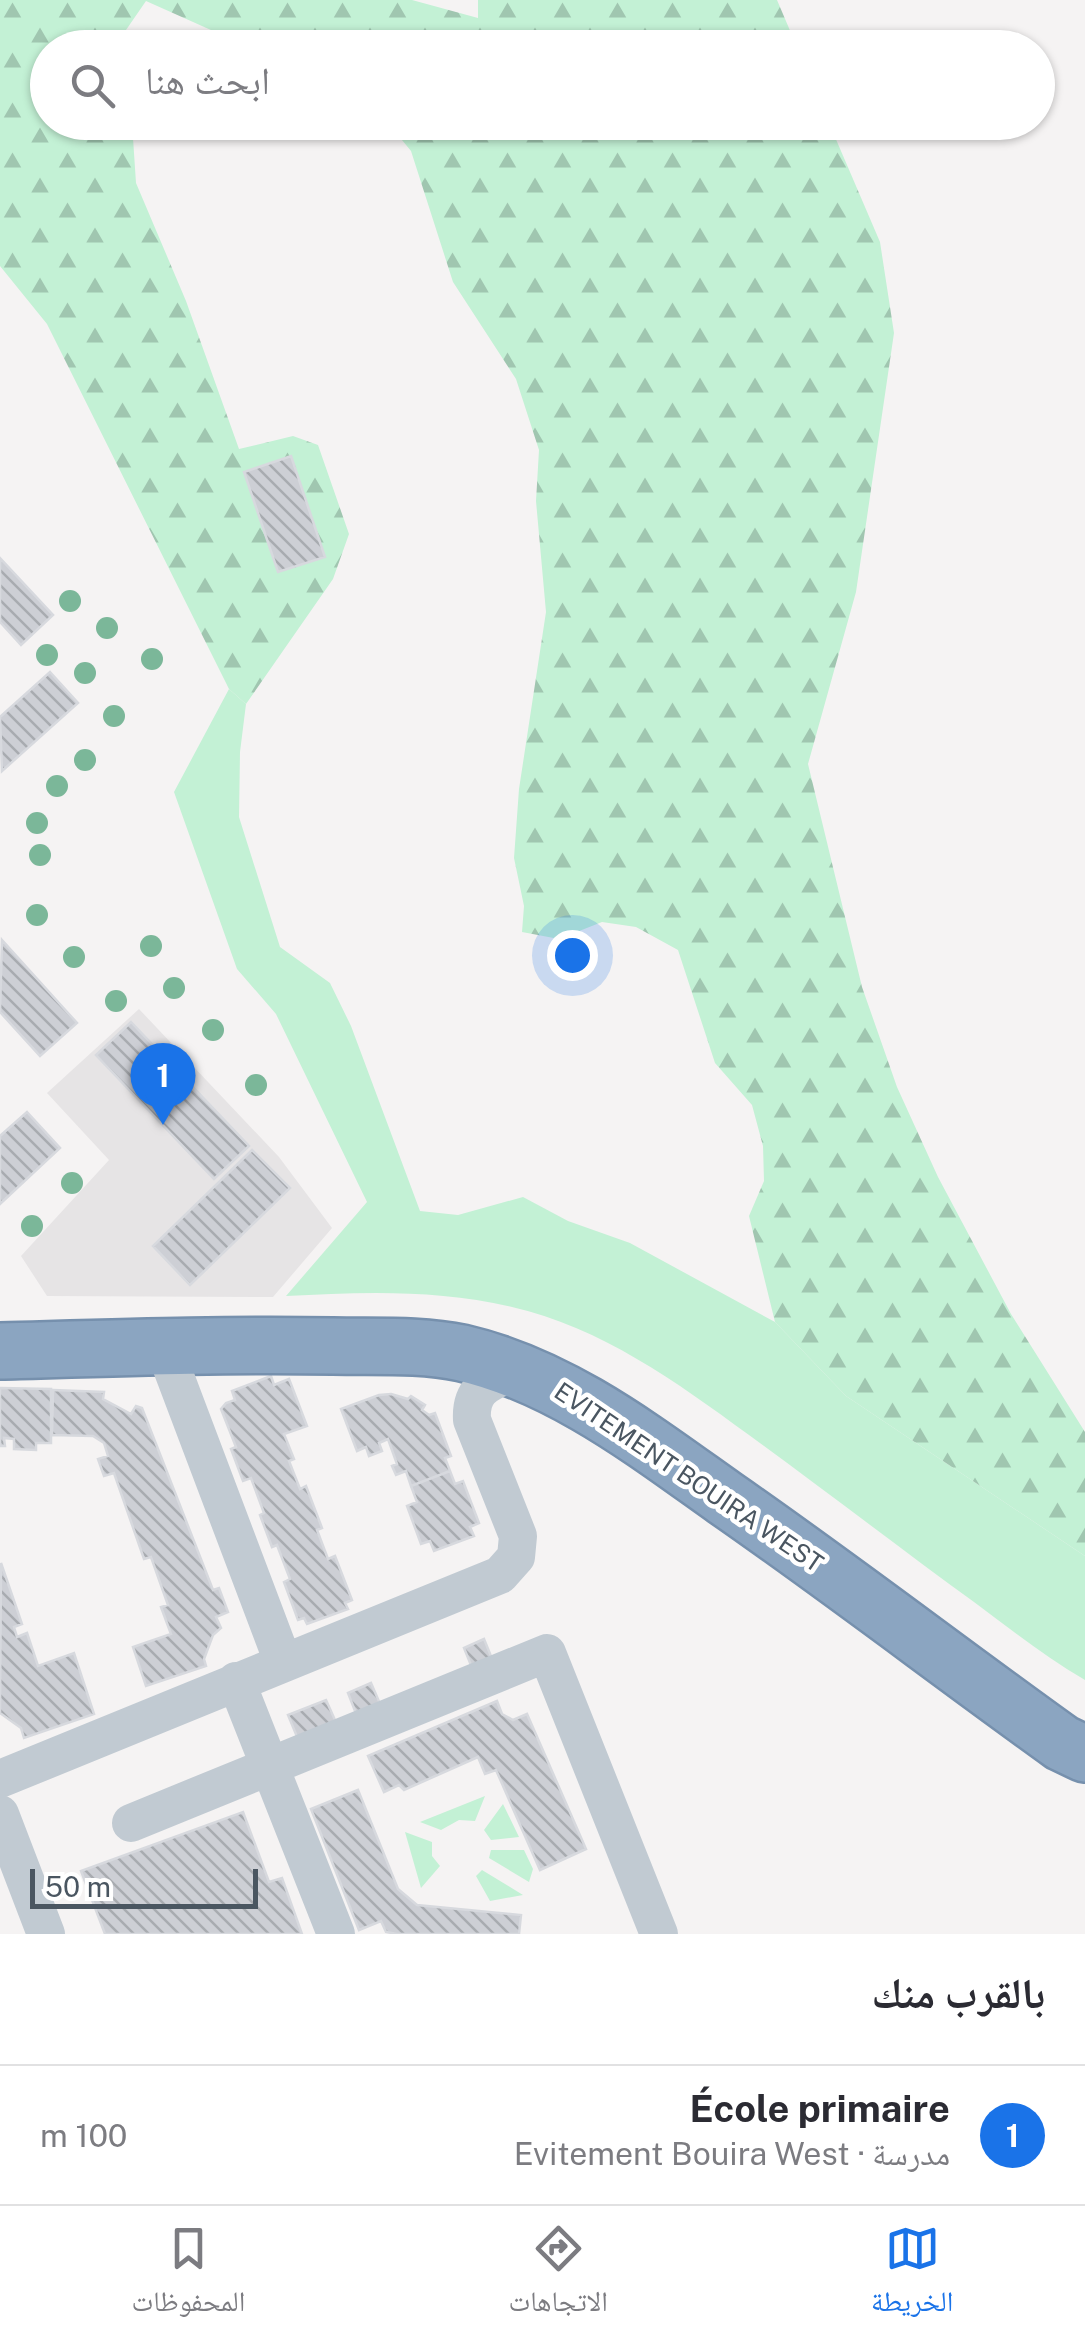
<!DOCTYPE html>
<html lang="ar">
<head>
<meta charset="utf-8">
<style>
	:root { --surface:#fff; --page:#f7f7f7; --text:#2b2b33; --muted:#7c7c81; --line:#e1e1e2; --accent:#1a73e8 }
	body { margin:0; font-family:"Public Sans","Noto Naskh Arabic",sans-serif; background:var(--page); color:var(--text); direction:rtl }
	.scale { position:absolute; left:30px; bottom:25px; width:228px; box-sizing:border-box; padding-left:10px; border:5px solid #4a5661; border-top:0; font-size:28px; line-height:35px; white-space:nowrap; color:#4a5661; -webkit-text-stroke:8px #fff; paint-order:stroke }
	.you { position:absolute; left:572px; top:955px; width:35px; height:35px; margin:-25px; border:8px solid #fff; border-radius:50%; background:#1a73e8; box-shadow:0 0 0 15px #1a73e833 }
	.badge { display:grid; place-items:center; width:65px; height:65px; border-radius:50%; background:var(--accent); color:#fff; font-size:32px; font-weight:700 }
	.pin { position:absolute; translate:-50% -82px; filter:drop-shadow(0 2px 5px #0008) }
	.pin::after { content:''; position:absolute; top:52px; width:35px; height:30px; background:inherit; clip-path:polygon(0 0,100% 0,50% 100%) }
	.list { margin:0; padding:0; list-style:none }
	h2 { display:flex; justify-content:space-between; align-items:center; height:130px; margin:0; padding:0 40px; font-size:42px }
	h2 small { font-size:32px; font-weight:400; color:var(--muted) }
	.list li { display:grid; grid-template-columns:65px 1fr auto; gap:30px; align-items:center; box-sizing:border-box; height:140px; padding:0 40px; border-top:2px solid var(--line) }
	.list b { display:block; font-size:38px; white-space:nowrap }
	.list p { margin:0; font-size:32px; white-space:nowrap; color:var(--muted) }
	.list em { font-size:32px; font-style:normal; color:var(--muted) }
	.icon { flex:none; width:55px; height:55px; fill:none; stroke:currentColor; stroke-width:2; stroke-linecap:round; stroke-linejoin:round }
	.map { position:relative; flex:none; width:1085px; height:1934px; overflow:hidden; direction:ltr }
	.search { position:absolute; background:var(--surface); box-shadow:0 2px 8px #0004; left:30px; right:30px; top:30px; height:110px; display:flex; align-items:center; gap:25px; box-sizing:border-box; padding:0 35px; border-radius:55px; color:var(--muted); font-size:38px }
	.sheet { height:270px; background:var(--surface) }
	nav { display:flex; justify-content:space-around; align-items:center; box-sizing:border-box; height:140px; border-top:2px solid var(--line); background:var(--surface); font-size:28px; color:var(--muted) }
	nav a { display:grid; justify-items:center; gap:5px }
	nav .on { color:var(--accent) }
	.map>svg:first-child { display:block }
	.education { fill:#e6e4e5 }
	.grass { fill:#c3f1d5 }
	.forest { fill:url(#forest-firs) }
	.building { fill:url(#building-back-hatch); stroke:#d7d9de; stroke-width:2.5 }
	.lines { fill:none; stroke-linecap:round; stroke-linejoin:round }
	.highway-casing { stroke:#7690ad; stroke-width:60 }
	.minor { stroke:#c1cad2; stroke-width:38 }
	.highway { stroke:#8ba5c1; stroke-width:55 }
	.tree { fill:#7bb799 }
	.labels { text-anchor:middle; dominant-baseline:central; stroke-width:9; stroke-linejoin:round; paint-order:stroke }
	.street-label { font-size:25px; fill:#4a5661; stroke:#fff }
</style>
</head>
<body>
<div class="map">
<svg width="1085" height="1934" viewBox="0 0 1085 1934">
	<defs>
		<pattern id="forest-firs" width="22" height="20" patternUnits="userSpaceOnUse" patternTransform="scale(2.5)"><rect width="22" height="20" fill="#c3f1d5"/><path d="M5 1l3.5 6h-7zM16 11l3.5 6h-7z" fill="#a0c6b0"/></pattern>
		<pattern id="building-back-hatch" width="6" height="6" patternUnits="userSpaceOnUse" patternTransform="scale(2.5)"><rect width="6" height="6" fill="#cdcfd5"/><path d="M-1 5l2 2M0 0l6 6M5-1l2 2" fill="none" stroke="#a8abb0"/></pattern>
	</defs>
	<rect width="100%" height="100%" fill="#f5f3f3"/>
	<path class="education" d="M139,1009l140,148 53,71 -59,69 -226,-1 -26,-40 88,-96 -62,-67z"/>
	<path class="grass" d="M229,689l17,15 -6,48 -1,65 41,130 50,36 21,43 69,185 38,4 65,-18 45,24 62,22 145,79 71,74 239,160v124c-39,-23 -75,-51 -111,-78 -76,-55 -149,-112 -225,-167 -74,-54 -147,-107 -237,-128 -75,-18 -151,-15 -226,-11l81,-94 -91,-188 -39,-45 -63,-177z
		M485,1796l-10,25 -16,-1 -18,10 -21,-8z
		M503,1804l16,33 -28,3 -7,-10z
		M405,1832l27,10v14l8,10 -19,22z
		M491,1850h33l9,19 -4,13 -40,-24z
		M482,1870l41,25 -33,6 -14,-25z"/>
	<path class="forest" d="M0,0h412l66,18v-18h299l20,47h-548l-103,-46 -20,29 1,17 -79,1v74l84,1 4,60 50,118 53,148 54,-13 25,9 31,89 -16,45 -87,125 -17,-15 -182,-365 -47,-58z
		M388,123h441l51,119 14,91 -38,259 -48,172 54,223 35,100 41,90 73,137 74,118v124l-239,-160 -71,-74 -26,-106 15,-35 -1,-35 -11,-41 -37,-42 -37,-113 -42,-23 -34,-5 -43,17 -37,-7 2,-26 -10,-48 5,-69 27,-177 -10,-111 3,-51 -23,-71 -63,-97 -42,-131z"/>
	<path class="building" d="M291,456l34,101 -47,15 -34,-100z
		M0,558l53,57 -32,30 -21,-23z
		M50,672l28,31 -76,68 -2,-54z
		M2,940l75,83 -37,33 -40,-44z
		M131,1022l118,124 -35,33 -118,-124z
		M27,1112l33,36 -60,56v-68z
		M252,1150l38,38 -100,97 -37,-39z
		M271,1376l3,9 15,-6 18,47 -23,8 10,25 -5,2 11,28 6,-3 16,42 -5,2 11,29 7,-3 17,44 -7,3 3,6 -41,15 -3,-6 -6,2 -14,-38 6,-3 -13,-34 -5,2 -12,-32 4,-2 -13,-35 -8,3 -12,-32 5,-2 -15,-38 5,-6 9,-3 -3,-9z
		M0,1388l51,1v54h-15v7l-22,-1v-10l-10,-1 1,8h-5z
		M53,1390l51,2 -1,7 28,15 5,-8 6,2 71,182 6,-2 9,24 -12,5 5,11 -8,7 -9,24 2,7 -60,20 -13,-39 38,-13 -10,-27 7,-2 -17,-48 -7,2 -30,-86 -10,3 -6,-17 10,-3 -4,-13 -11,-7 -41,-1z
		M391,1394l17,5 3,-3 14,9 -3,5 7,5 6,-2 16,43 -6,2 5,13 -39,15 -5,-15 -10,4 -4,-9 5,-2 -9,-25 -9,4 3,8 -13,5 -3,-9 -9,4 -16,-42 38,-14z
		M450,1471l5,13 8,-3 16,42 -9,4 4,9 -40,15 -4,-10 -9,3 -14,-38 10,-4 -6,-16z
		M1,1563l21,61 -8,3 3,10 10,-4 11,33 36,-13 20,61 -70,24 -3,-10 -21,-15z
		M484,1639l11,27 -20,9 -11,-27z
		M371,1683l10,23 -24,10 -9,-23z
		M326,1700l13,29 -39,15 -12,-29z
		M497,1701l5,13 11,6 14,-6 59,135 -46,21 -44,-100 -11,4 -7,-17 -74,33 -5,-5 -15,7 -16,-36z
		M358,1790l40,99 19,16 104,10 -2,19h-122l-11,-2 -5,-11 -22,9 -48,-121z
		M243,1812l26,70 13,-4 20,56h-197l-24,-63z"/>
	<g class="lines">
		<g class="highway-casing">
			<path id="highway" d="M0,1351c111,-3 222,-7 333,-5 42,1 87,-2 129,7 99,23 181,87 263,145 114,79 224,164 337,245l23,11"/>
		</g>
		<path class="minor" d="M164,1347l119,315
			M236,1681l100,253
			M0,1779l500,-204 16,-18 2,-21 -46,-116c-2,-34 18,-37 45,-50
			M0,1814l46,120
			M131,1823l416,-170 112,281"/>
		<use href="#highway" class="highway"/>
	</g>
	<g class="tree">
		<circle cx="70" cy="601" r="11"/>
		<circle cx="107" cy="628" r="11"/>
		<circle cx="47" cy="655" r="11"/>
		<circle cx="152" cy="659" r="11"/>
		<circle cx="85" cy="673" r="11"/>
		<circle cx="114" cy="716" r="11"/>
		<circle cx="85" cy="760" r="11"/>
		<circle cx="57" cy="786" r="11"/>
		<circle cx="37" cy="823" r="11"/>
		<circle cx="40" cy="855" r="11"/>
		<circle cx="37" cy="915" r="11"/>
		<circle cx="151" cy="946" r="11"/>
		<circle cx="74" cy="957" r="11"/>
		<circle cx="174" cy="988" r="11"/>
		<circle cx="116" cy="1001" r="11"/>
		<circle cx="213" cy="1030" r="11"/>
		<circle cx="256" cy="1085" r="11"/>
		<circle cx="72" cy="1183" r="11"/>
		<circle cx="32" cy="1226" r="11"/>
	</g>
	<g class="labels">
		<g class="street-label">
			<text transform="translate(689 1477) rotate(34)">EVITEMENT BOUIRA WEST</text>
		</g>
	</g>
</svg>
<div class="scale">50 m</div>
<div class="you"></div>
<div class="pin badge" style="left:163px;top:1125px">1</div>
<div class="search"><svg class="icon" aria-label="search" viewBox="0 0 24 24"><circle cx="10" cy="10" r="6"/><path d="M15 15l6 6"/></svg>ابحث هنا</div>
</div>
<section class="sheet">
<h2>بالقرب منك<small></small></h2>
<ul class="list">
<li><span class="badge">1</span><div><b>École primaire</b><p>مدرسة · Evitement Bouira West</p></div><em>100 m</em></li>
</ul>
</section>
<nav>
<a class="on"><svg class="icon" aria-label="map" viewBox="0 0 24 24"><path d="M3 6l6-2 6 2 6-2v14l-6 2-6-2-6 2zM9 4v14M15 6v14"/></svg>الخريطة</a>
<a><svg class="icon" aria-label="directions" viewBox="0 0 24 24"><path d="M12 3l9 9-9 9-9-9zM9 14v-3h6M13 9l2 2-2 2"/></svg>الاتجاهات</a>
<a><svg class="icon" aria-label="saved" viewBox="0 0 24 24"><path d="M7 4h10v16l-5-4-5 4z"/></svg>المحفوظات</a>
</nav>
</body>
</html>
